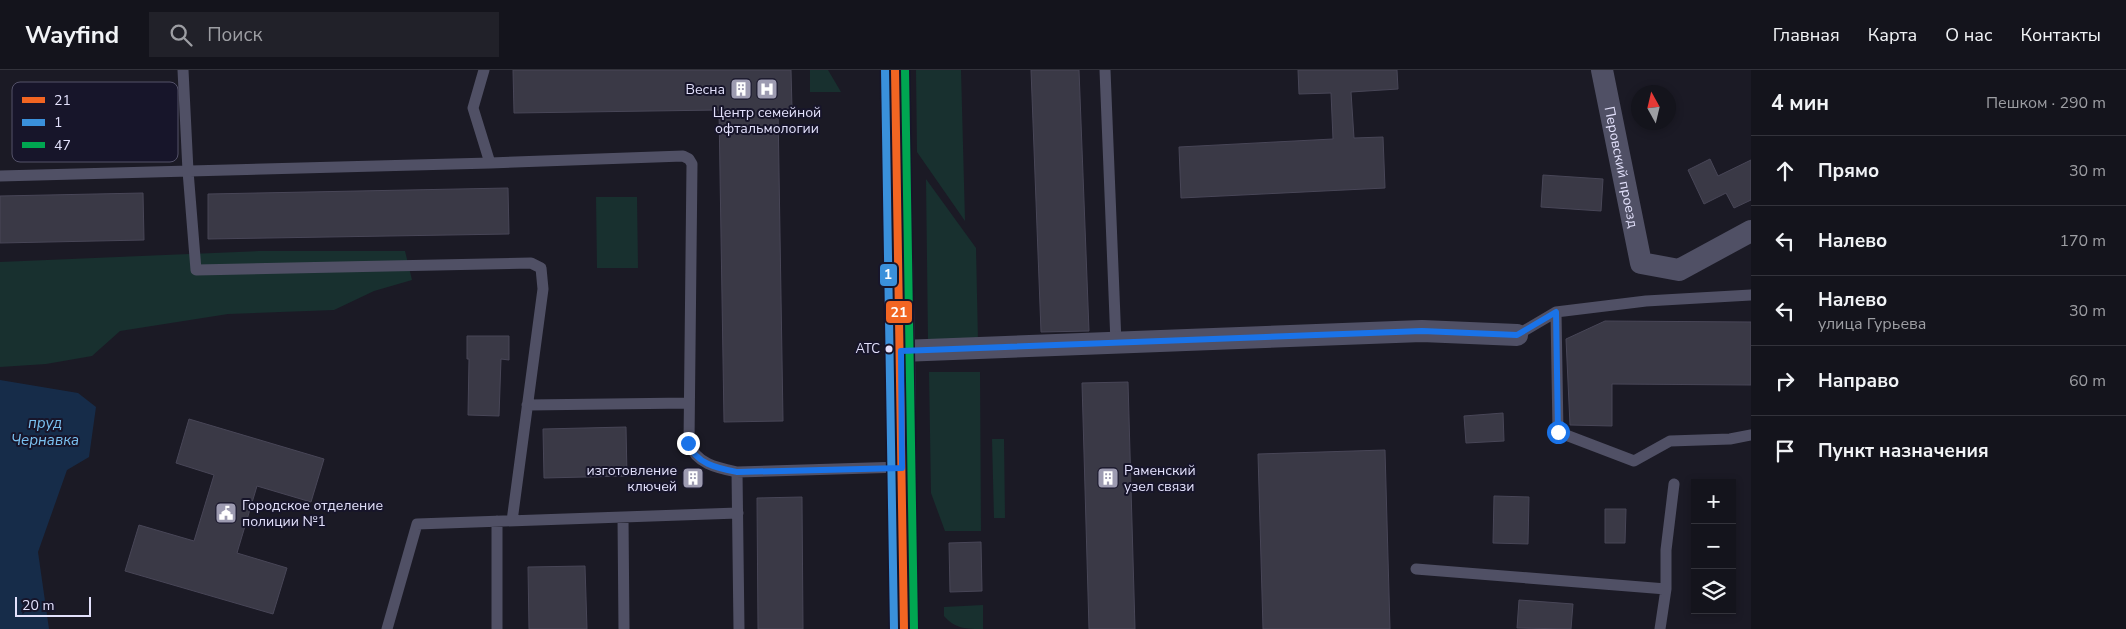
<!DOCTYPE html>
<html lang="ru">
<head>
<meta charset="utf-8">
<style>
	:root { --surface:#14141c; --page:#212129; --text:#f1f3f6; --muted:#9d9ea3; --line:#33333b }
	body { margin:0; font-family:"Nunito Sans",sans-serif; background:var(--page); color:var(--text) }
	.controls { position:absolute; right:15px; bottom:15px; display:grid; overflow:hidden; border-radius:0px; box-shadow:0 2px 8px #0003 }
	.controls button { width:45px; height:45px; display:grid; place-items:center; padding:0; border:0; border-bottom:1px solid var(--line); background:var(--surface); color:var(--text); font:25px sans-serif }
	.compass { position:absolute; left:1631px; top:15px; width:45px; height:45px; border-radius:50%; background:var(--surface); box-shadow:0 2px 8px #0003; rotate:352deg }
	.scale { position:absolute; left:15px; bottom:12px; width:76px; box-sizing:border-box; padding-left:5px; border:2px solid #e3e1fc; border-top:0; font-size:14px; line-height:18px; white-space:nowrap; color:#e3e1fc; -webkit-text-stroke:4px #17152a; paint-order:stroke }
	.stop { position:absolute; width:15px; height:15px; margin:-11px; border:4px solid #1a73e8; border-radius:50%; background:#fff }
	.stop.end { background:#1a73e8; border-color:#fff; box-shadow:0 1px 5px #0008 }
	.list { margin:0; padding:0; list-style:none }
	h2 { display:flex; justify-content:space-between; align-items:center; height:65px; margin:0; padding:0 20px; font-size:21px }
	h2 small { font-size:16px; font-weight:400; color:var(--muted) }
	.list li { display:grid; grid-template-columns:32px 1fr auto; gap:15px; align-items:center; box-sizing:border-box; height:70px; padding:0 20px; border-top:1px solid var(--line) }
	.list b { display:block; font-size:19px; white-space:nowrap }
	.list p { margin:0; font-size:16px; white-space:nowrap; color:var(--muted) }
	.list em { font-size:16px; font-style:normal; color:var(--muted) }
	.icon { flex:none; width:28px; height:28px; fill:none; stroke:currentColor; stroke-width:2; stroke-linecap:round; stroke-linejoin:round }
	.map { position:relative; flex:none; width:1751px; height:559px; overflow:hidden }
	header { display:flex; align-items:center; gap:30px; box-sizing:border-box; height:70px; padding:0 25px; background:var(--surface); border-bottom:1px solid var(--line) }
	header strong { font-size:24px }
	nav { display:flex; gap:28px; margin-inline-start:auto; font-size:18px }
	.search { width:350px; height:45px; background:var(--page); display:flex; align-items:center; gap:12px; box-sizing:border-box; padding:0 18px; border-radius:0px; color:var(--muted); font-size:19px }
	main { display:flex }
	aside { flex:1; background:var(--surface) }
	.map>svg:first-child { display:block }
	.green { fill:#18302f }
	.water { fill:#162c49 }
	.building { fill:#3a3946; stroke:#484657 }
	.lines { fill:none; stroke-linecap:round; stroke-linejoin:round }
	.lane { stroke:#505065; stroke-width:11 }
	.street { stroke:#505065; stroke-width:22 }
	.secondary { stroke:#54556a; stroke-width:28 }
	.bus-1-casing { stroke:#17152a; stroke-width:11 }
	.bus-2-casing { stroke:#17152a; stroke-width:11 }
	.bus-3-casing { stroke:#17152a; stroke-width:11 }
	.bus-1 { stroke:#f26522; stroke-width:8 }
	.bus-2 { stroke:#3a90db; stroke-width:8 }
	.bus-3 { stroke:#00a651; stroke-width:8 }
	.route { stroke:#1a73e8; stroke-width:6 }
	.bus-dot { fill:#e3e1fc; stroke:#17152a; stroke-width:2 }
	.labels { text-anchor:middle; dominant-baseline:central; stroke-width:4; stroke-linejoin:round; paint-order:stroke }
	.bus-label { font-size:13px; fill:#e3e1fc; stroke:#17152a; text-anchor:end }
	.poi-label { font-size:14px; fill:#e3e1fc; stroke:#17152a; text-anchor:end }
	.street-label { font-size:14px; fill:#e3e1fc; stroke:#17152a }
	.water-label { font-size:15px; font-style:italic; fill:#7bc1f0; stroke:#17152a }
	.key { fill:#17152a; stroke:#545269; stroke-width:1 }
	.key-label { font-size:14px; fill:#e3e1fc }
	.line-badge { stroke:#17152a; stroke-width:2 }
	.badge-label { font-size:14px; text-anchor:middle; font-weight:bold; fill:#fff }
</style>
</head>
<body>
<header>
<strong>Wayfind</strong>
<div class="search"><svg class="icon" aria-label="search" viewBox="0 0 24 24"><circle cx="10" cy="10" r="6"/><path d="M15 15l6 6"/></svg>Поиск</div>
<nav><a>Главная</a><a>Карта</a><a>О нас</a><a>Контакты</a></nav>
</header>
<main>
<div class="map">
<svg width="1751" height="559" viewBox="0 0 1751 559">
	<rect width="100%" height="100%" fill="#1b1a25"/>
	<path class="green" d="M810,0h18l13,22h-31z
		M916,0h45l4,151 -48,-69z
		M926,109l50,69 2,93 -50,-1z
		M596,127h41l1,71h-41z
		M259,181h146l7,29 -38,11 -40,19 -106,4 -108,17 -28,25 -46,8 -46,3v-105z
		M929,302h51l1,159h-36l-14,-38z
		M992,369h12l1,79h-11z
		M983,535v24c-16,0 -28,0 -39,-13v-9z"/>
	<path class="water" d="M0,310l78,13 18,14 -7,50 -22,13 -29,82 11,77h-49z"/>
	<path class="building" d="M513,0h278l1,39h-14l5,312 -59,1 -5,-312 -205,3z
		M1031,0h48l10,261 -48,1z
		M1298,0h99l1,19 -47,3 3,46 29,-1 2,51 -204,10 -2,-51 154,-8 -2,-46 -32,1z
		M1710,89l8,17 33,-16v40l-17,8 -8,-15 -22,11 -16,-34z
		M1543,105l60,4 -2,32 -60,-4z
		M508,118l1,46 -301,5v-45z
		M143,123l1,47 -144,3v-47z
		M1605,251l146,1v63l-139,-1v42l-42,-1 -4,-86z
		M467,266h42v24l-8,-1 -2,57 -31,-1 1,-56h-2z
		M1128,312l7,247h-46l-7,-246z
		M1503,343l1,28 -38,2 -2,-27z
		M189,349l135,40 -13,43 -54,-16 -20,67 50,15 -14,46 -148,-43 14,-46 55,16 20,-66 -38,-12z
		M626,357l1,49 -83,2 -1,-49z
		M1385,380l5,179h-127l-5,-175z
		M1494,426l35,1 -1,47 -35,-1z
		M802,427l1,132h-45l-1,-131z
		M1605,439h21l-1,34h-20z
		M981,472l1,49 -32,1 -1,-49z
		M585,496l2,63h-58l-1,-62z
		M1519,530l54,4 -2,25 -54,-1z"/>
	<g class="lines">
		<path class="lane" d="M183,0l5,101 8,99 335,-7 10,5 2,21 -31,232
			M484,0l-11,38 17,55 193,-7 6,3 3,5 -3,279c7,21 29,25 48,29l165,-5
			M1105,0l11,273
			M0,106l490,-13
			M1556,242l2,120 76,29 36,-20 60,-2 21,-4
			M1517,265l39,-23 90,-11 105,-6
			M527,335l162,-2
			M737,402l2,157
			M623,447l1,112
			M1416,499l250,20
			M387,559l30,-105 321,-11
			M497,559v-108
			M1660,559l6,-40v-39l8,-66"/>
		<g class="street">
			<path id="s1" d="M1602,0l39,193 38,7 72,-39"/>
			<path d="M901,281l521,-20 95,4"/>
		</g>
		<path class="secondary" d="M895,0l6,281 3,278"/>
		<g class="bus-1-casing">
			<path id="bus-1" d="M895,0l9,559"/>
		</g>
		<g class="bus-2-casing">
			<path id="bus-2" d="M885,0l9,559"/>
		</g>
		<g class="bus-3-casing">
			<path id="bus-3" d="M905,0l9,559"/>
		</g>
		<use href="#bus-1" class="bus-1"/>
		<use href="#bus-2" class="bus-2"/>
		<use href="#bus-3" class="bus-3"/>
	</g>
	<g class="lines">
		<path class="route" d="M688,373c8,21 29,25 49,29l165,-4 -1,-117 521,-20 95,4 39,-23 2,120"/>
	</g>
	<defs>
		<g id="building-square" transform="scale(1.125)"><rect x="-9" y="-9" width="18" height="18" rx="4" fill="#9d9bb1" stroke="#17152a"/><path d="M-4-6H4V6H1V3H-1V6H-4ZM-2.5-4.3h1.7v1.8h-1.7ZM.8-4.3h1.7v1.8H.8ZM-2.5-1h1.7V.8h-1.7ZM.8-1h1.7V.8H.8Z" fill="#fff"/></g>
		<g id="hospital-square" transform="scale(1.125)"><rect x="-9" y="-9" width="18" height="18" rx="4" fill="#9d9bb1" stroke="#17152a"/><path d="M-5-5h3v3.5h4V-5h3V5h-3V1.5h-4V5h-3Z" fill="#fff"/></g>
		<g id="civic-square" transform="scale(1.125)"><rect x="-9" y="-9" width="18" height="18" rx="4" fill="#9d9bb1" stroke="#17152a"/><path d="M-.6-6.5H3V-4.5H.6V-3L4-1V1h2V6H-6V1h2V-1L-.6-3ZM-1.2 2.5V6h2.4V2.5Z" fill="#fff"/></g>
	</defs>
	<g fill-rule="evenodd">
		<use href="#building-square" x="741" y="19"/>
		<use href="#hospital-square" x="767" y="19"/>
		<use href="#building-square" x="693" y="408"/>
		<use href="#building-square" x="1108" y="408"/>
		<use href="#civic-square" x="226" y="443"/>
	</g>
	<circle class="bus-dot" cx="889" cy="279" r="4.5"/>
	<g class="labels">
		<g class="bus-label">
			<text x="880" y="279">АТС</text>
		</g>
		<g class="poi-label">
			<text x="725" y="19">Весна</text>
			<text x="767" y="42" text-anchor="middle">Центр семейной<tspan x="767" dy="16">офтальмологии</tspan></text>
			<text x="677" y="400">изготовление<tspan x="677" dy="16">ключей</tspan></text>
			<text x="1124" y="400" text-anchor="start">Раменский<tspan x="1124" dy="16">узел связи</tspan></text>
			<text x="242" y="435" text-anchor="start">Городское отделение<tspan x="242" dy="16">полиции №1</tspan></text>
		</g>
		<g class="street-label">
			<text stroke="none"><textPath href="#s1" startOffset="99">Перовский проезд</textPath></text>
		</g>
		<g class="water-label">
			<text x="45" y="353">пруд<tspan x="45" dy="17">Чернавка</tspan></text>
		</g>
	</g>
	<rect x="12" y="12" width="166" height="80" rx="8" class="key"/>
	<rect x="22" y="27" width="23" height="6" fill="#f26522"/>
	<rect x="22" y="49" width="23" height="7" fill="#3a90db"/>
	<rect x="22" y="72" width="23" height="6" fill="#00a651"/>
	<g class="key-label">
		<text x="54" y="35">21</text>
		<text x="54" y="57">1</text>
		<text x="54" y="80">47</text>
	</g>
	<g class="line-badge">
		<rect x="879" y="193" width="19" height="24" rx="5" fill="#3a90db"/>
		<rect x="885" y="230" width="28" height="24" rx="5" fill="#f26522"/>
	</g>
	<g class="badge-label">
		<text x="888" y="209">1</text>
		<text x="899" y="247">21</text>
	</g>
</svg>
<div class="controls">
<button>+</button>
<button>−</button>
<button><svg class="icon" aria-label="layers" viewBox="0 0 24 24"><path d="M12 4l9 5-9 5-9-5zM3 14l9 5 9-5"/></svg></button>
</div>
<svg class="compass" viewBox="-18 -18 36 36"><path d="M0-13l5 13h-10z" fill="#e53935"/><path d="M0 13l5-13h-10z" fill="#9d9ea3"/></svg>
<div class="scale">20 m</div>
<div class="stop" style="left:1558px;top:362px"></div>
<div class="stop end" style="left:688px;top:373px"></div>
</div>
<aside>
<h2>4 мин<small>Пешком · 290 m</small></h2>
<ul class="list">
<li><svg class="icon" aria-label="ahead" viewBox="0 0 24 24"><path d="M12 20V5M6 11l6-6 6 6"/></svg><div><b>Прямо</b></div><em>30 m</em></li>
<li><svg class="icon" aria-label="left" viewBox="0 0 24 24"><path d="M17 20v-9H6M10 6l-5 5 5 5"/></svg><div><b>Налево</b></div><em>170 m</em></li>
<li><svg class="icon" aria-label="left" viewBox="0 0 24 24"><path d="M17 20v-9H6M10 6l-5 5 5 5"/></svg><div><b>Налево</b><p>улица Гурьева</p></div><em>30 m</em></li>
<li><svg class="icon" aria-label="right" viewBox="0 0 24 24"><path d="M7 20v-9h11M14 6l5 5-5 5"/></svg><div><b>Направо</b></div><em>60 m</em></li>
<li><svg class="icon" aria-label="arrive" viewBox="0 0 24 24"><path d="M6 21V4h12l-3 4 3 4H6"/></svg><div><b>Пункт назначения</b></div></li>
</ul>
</aside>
</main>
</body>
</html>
